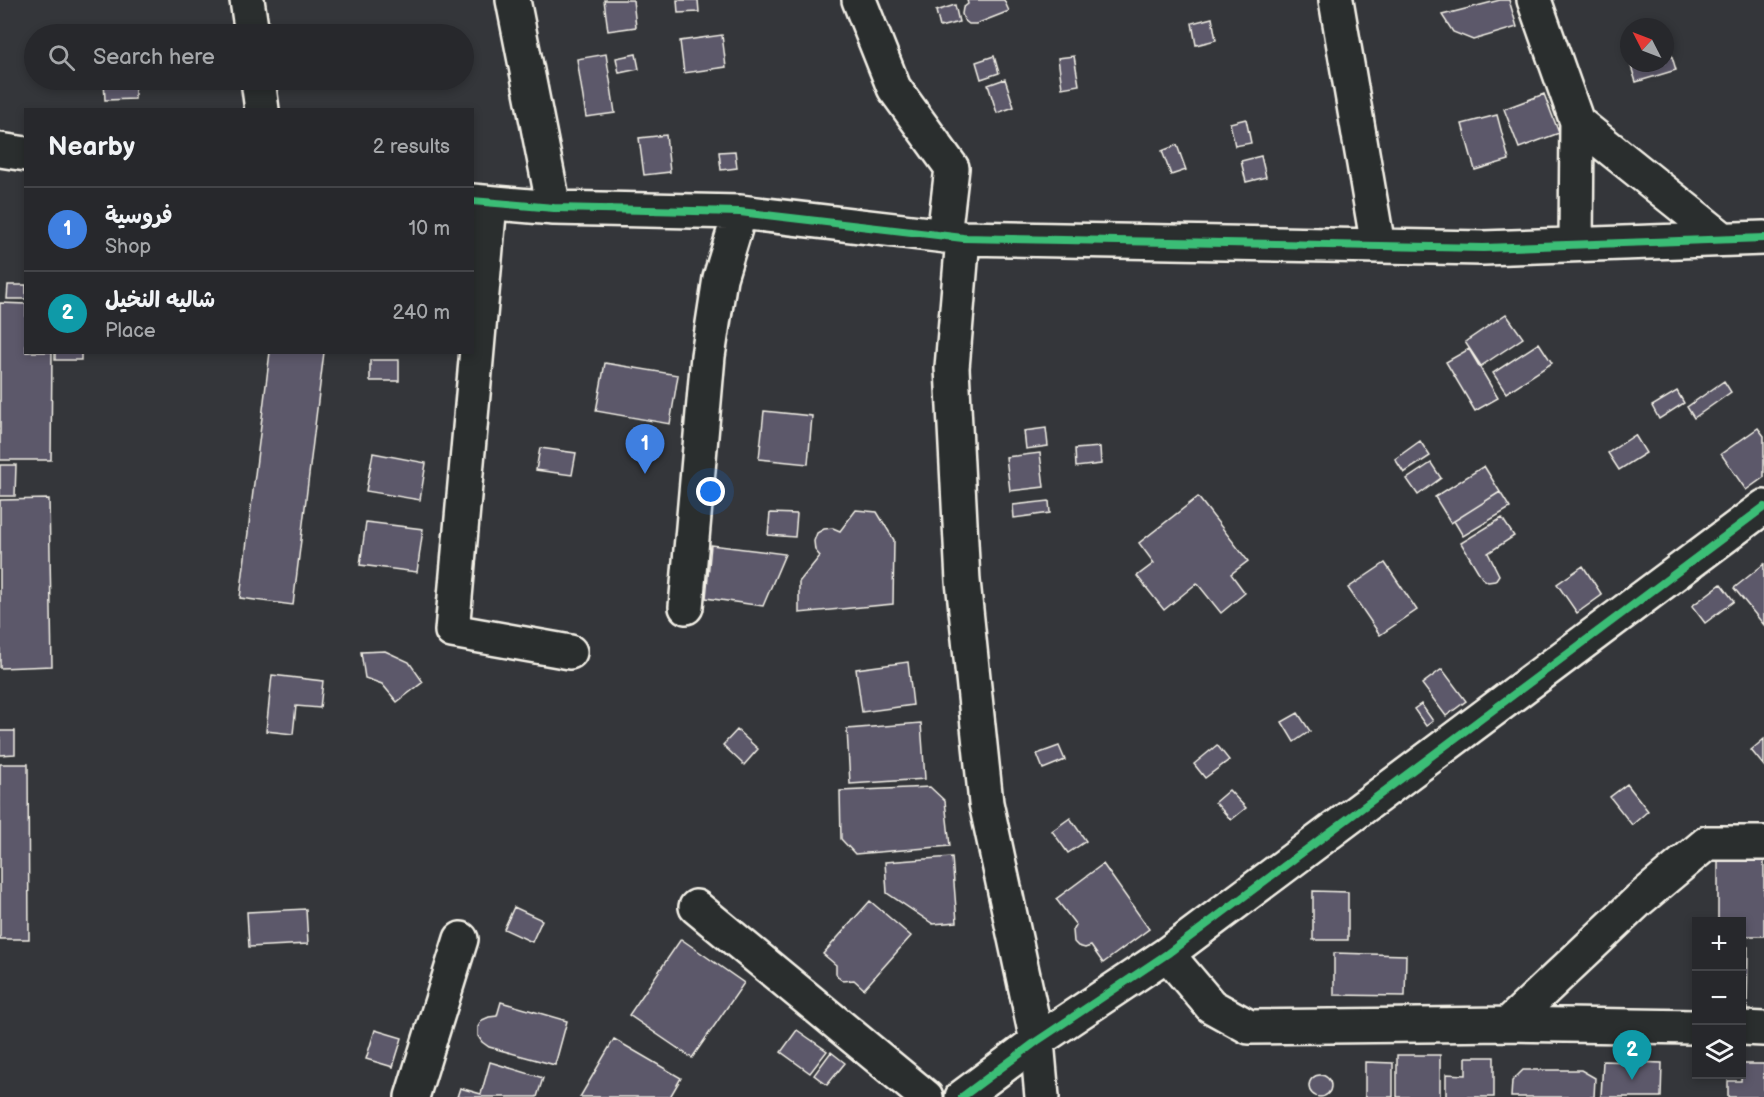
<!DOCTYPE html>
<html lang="en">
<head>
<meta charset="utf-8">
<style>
	:root { --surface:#27282c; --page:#333438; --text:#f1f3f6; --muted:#a4a6a9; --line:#434448; --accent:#8bbbb9 }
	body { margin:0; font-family:"Balsamiq Sans","Playpen Sans Arabic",sans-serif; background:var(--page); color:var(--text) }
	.controls { position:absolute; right:18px; bottom:18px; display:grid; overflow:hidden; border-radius:0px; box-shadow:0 3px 9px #0003 }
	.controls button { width:54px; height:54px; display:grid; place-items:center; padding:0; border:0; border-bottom:2px solid var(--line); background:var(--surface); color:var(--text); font:30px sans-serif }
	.compass { position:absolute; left:1620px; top:18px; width:54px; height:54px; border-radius:50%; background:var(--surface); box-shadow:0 3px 9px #0003; rotate:312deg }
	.you { position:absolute; left:711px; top:492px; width:21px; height:21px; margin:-15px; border:4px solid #fff; border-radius:50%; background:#1a73e8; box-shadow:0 0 0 9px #1a73e833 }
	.badge { display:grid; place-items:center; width:39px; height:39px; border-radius:50%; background:var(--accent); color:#fff; font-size:20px; font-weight:700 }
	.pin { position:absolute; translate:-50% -50px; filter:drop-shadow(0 2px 3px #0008) }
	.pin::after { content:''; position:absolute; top:32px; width:21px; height:18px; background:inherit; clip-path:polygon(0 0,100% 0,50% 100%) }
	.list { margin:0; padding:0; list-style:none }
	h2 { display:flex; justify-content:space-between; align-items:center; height:78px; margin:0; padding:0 24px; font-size:26px }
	h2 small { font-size:20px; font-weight:400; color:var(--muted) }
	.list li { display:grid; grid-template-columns:39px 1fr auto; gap:18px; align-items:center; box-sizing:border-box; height:84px; padding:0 24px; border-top:2px solid var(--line) }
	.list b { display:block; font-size:22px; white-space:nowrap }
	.list p { margin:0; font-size:20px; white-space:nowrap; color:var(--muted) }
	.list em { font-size:20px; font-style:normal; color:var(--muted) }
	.icon { flex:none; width:33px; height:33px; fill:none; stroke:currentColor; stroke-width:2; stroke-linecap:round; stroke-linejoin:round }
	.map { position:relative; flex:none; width:1764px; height:1097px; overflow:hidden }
	.search { position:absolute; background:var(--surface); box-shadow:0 3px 9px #0003; left:24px; top:24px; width:450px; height:66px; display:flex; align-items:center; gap:15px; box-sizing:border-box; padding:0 21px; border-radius:33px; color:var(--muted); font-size:22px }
	.panel { position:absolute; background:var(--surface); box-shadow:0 3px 9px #0003; left:24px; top:108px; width:450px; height:246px; border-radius:0px }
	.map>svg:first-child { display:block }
	.building { fill:#5c596b; stroke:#f4f1e8; stroke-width:1.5 }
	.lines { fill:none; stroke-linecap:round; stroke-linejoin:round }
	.street-casing { stroke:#f4f1e8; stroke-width:38 }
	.street { stroke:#2a2d2e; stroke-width:33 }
	.cycleway-casing { stroke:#2a2d2e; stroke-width:11 }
	.cycleway { stroke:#3abd76; stroke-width:8 }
</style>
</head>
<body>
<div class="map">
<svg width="1764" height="1097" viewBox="0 0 1764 1097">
	<rect width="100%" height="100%" fill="#34363a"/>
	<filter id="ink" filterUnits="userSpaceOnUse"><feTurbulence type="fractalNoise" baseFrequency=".0167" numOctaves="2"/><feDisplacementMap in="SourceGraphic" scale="12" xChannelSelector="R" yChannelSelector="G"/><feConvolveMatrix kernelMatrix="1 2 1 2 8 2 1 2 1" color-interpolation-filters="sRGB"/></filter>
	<g filter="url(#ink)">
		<path class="building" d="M604,0h29l3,27 -28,4z
			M677,0h21l1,12 -21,1z
			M967,0h37l5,11 -33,13h-7l-5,-4 -2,-6 1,-6 5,-4z
			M1500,0h9l8,27 -44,13 -20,-8 -11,-17z
			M955,5l4,17 -19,5 -4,-16z
			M1212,18l4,22 -20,5 -4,-22z
			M1665,33l11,37 -40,12 -6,-19h35z
			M722,35l4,32 -42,6 -4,-32z
			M606,54l9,59 -29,4 -9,-58z
			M636,54l3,15 -20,4 -3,-15z
			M994,56l5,17 -18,6 -5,-17z
			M1074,56l5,29 -17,3 -4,-30z
			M1005,79l9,28 -17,6 -9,-28z
			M104,80h31v19l-30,1z
			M1544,94l15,39 -40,15 -15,-39z
			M1497,115l12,45 -34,10 -13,-46z
			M1246,119l5,24 -16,3 -5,-23z
			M666,135l4,37 -26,3 -5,-37z
			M1177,145l9,25 -15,5 -9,-24z
			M735,151l2,17 -16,2 -2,-18z
			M1261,156l5,21 -20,5 -5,-21z
			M8,285h18v14h-19z
			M0,303l26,1v48h26l-1,108h-51z
			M1506,314l17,24 -42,28 -16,-24z
			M1539,343l13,20 -46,30 -13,-20z
			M1469,349l29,49 -23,13 -29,-49z
			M55,352h26v8h-26z
			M270,352h54l-31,253 -53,-7z
			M370,360h29v21h-29z
			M605,363l73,12 -8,49 -74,-13z
			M1724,381l7,11 -37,26 -7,-11z
			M1677,391l7,12 -25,16 -7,-13z
			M764,411l48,5 -4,48 -49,-5z
			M1046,428l2,18 -22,3 -2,-18z
			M1758,428l6,8v41l-18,13 -25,-36z
			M1635,435l11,18 -27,17 -11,-17z
			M1420,441l10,15 -26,17 -9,-14z
			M1100,447l1,17 -25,3 -1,-18z
			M540,448l36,5 -4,22 -36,-5z
			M373,453l53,10 -6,37 -54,-9z
			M1040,453l4,34 -34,4 -4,-34z
			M1431,463l10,15 -23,17 -11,-16z
			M0,465h16l-1,31h-15z
			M1484,466l16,26 -49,31 -16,-26z
			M1500,492l10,16 -47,28 -9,-15z
			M1198,497l50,64 -17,13 14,19 -24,20 -24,-30 -33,27 -27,-34 17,-13 -15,-20z
			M49,499l3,167 -52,2v-168z
			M1049,501l1,12 -36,5 -1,-13z
			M856,510l21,2 17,28 -1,64 -94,9v-31l21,-26 -5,-6 -1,-9 3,-8 7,-4 9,-1 7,3z
			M770,513l27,1 -2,23 -27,-2z
			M1502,518l12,18 -26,17 11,22 -4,6 -7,1 -6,-4 -21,-35z
			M366,522l57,7 -6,43 -57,-7z
			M711,545l74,9 -22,52 -57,-8z
			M1385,563l32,47 -37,25 -32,-47z
			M1764,564v61l-30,-37z
			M1583,566l19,29 -25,18 -20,-29z
			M1721,584l13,17 -29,22 -13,-17z
			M385,651l24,11 14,20 -26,20 -15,-18 -17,-6 -4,-26z
			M908,662l5,43 -51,7 -6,-43z
			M1442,669l24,32 -20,15 -24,-32z
			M272,675l51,6 -3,27 -24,-2 -3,28 -27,-3z
			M1421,704l12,17 -7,5 -12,-17z
			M1298,713l12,18 -16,11 -12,-20z
			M921,723l4,56 -75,5 -3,-55z
			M737,730l21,19 -14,16 -21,-20z
			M0,731h15v23l-15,1z
			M1764,739v27l-13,-16z
			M1217,745l12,15 -24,18 -11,-14z
			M1059,746l6,14 -22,9 -6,-15z
			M0,764h28l1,175h-29z
			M1627,784l21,27 -16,14 -22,-28z
			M930,787l15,14 5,45 -95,8 -14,-15 -1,-48z
			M1229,790l17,18 -15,12 -16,-18z
			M1070,818l16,23 -18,12 -16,-22z
			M952,857l5,65 -24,2 -46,-31 -2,-31z
			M1718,860h46v76h-22v-14h-24z
			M1103,864l46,65 -46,34 -12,-17 -6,2 -7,-2 -4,-4 -1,-12 3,-5 -20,-26z
			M1313,891l35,1v48h-35z
			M870,901l41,35 -47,53 -10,-9 -11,1 -4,-3 -3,-4v-9l-13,-11z
			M514,907l28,13 -10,22 -28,-13z
			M306,909l2,35 -59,3 -2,-35z
			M681,939l63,44 -52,75 -63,-43z
			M1742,947h6l-1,69h-5z
			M1334,953l72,2 -1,41 -71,-1z
			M501,1002l66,19 -12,44 -66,-18 -7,-5 -4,-6v-9l4,-7 7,-3 8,-1z
			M375,1030l27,8 -9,29 -27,-8z
			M797,1030l30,21 -17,22 -29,-21z
			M614,1039l67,39 -11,19h-90z
			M831,1052l14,11 -18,22 -13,-10z
			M1397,1055h43v42h-43z
			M1466,1057h28v40h-48v-23l20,1z
			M1603,1061l59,2 -1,34h-60z
			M490,1062l53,16 -6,19h-80l3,-9 21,6z
			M1365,1062l28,1v34h-28z
			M1742,1064h22v33h-36v-16h13z
			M1523,1070h58l14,8 -1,19h-83l1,-16z
			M1309 1086a11 11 0 1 1 22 0a11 11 0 1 1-22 0Z"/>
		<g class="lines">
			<g class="street-casing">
				<path id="street" d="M247,0l5,34
					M513,0l41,208
					M859,0l35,88 58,80 -8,68
					M1336,0l42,246
					M1534,0l43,122 -1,122
					M258,80l4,30
					M1577,122l146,117
					M0,150l26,4
					M472,201l82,7 186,4 223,26 520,10 281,-10
					M490,203l-38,428 118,21
					M963,238l-11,130 11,213 23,222 51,238 5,56
					M686,607l22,-251 12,-78 20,-66
					M696,907l230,190
					M1167,954l44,52 38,21 259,-3 188,3
					M1508,1024l131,-124 68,-57h57
					M1742,1028l22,1
					M412,1097l49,-158
					M962,1097l75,-56 130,-87 597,-447"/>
			</g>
			<use href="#street" class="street"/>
			<g class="cycleway-casing">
				<path id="cycleway" d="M472,201l82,7 186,4 223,26 520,10 281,-10
					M962,1097l75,-56 130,-87 597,-447"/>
			</g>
			<use href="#cycleway" class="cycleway"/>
		</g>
	</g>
</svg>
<div class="controls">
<button>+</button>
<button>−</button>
<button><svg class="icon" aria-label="layers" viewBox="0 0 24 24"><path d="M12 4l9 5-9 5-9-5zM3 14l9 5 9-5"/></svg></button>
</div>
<svg class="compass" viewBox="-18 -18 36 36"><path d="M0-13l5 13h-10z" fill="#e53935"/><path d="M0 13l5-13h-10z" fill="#a4a6a9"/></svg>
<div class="you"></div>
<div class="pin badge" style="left:645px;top:474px;background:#3f7fe0">1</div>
<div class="pin badge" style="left:1632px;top:1080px;background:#0f9aa8">2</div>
<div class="search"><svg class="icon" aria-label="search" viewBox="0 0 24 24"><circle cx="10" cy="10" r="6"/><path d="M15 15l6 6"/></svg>Search here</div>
<section class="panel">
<h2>Nearby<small>2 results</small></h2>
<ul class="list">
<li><span class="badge" style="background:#3f7fe0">1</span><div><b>فروسية</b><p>Shop</p></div><em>10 m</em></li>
<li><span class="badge" style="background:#0f9aa8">2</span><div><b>شاليه النخيل</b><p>Place</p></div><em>240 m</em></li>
</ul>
</section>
</div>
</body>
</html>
